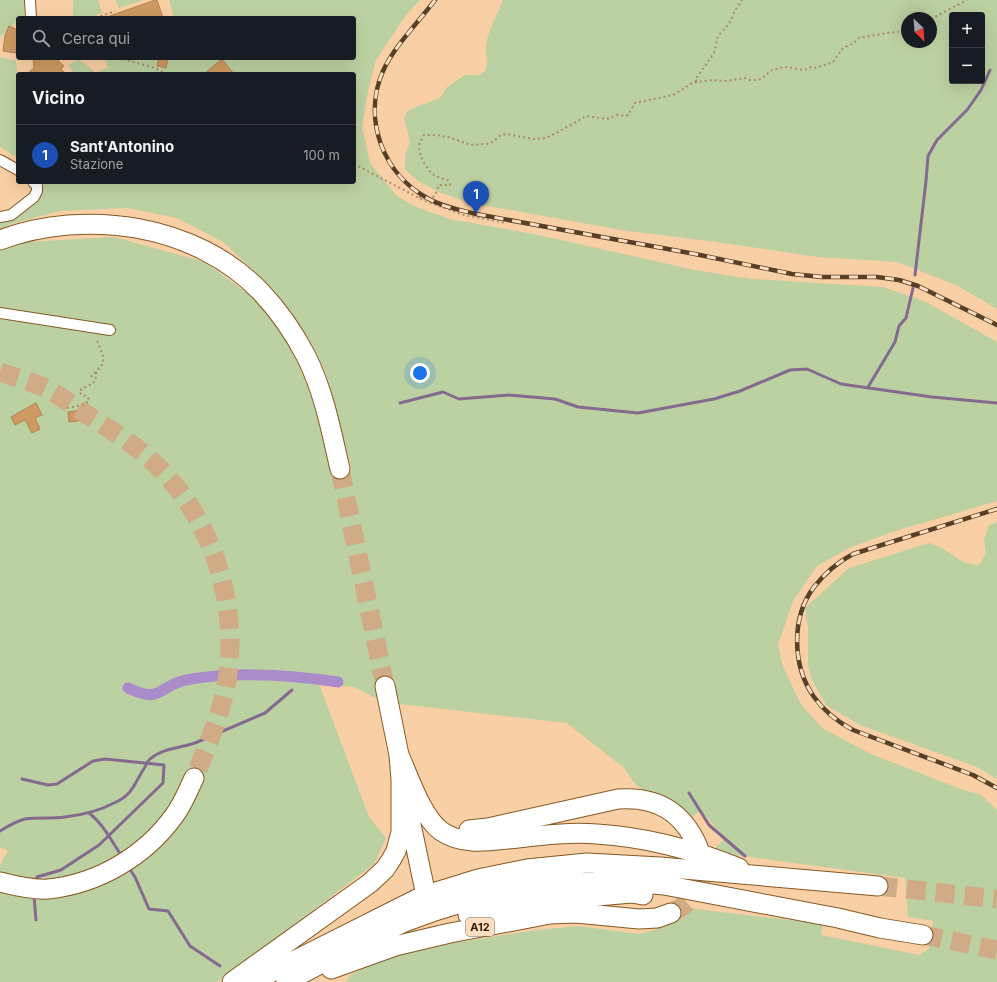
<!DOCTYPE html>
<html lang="it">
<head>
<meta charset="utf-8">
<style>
	:root { --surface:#171b24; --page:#20242c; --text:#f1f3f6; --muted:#9ea1a6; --line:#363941; --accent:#0f766e }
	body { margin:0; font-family:Inter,sans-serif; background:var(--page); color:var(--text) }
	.controls { position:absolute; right:12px; top:12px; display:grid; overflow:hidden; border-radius:4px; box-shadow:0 4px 16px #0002 }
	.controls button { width:36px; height:36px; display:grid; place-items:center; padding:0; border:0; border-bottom:1px solid var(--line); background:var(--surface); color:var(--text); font:20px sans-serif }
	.compass { position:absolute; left:901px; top:12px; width:36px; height:36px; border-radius:50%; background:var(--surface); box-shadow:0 4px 16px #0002; rotate:155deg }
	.you { position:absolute; left:420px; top:373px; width:14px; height:14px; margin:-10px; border:3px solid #fff; border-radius:50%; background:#1a73e8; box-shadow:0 0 0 6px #1a73e833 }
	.badge { display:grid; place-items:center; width:26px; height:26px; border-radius:50%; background:var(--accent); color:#fff; font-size:13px; font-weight:700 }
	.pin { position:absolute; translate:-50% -33px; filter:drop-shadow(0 1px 2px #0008) }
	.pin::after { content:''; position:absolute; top:21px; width:14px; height:12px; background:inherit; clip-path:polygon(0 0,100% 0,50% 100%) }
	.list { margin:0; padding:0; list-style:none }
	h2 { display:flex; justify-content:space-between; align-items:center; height:52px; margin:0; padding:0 16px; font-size:17px }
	h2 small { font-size:13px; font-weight:400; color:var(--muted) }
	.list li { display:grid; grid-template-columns:26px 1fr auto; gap:12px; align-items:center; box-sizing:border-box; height:60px; padding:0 16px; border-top:1px solid var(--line) }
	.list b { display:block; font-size:15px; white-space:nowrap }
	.list p { margin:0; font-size:13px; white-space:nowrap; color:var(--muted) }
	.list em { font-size:13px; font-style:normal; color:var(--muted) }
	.icon { flex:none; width:22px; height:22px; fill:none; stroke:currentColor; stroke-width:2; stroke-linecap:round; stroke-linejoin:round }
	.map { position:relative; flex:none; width:997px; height:982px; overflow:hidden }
	.search { position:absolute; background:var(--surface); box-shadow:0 4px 16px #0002; left:16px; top:16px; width:340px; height:44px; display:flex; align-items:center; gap:10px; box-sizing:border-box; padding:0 14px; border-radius:4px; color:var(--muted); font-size:15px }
	.panel { position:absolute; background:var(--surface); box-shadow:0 4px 16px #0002; left:16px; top:72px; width:340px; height:112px; border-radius:4px }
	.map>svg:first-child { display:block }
	.green { fill:#bcd1a1; fill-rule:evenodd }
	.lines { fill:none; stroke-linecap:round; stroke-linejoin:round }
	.stream { stroke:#856a8f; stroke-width:3 }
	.canal { stroke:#ab8ccb; stroke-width:11 }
	.building { fill:#ce9962; stroke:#b3824f }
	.highway-tunnel { stroke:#d0ab85; stroke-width:19; stroke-dasharray:19 10; stroke-linecap:butt }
	.street-casing { stroke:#855823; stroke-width:12 }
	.highway-casing { stroke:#855823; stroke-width:21 }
	.path { stroke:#ad8c6a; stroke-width:2; stroke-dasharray:2 3; stroke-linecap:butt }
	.street { stroke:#fff; stroke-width:10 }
	.highway { stroke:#fff; stroke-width:19 }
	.rail-casing { stroke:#574026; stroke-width:4.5 }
	.rail { stroke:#fedebf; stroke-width:3; stroke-dasharray:9; stroke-linecap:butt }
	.labels { text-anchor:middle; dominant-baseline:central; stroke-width:3.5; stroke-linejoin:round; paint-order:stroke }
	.shield { fill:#fedebf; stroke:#6a543c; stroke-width:1 }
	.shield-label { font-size:11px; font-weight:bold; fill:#2b1904 }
</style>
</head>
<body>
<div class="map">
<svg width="997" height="982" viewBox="0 0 997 982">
	<rect width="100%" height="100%" fill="#f9cfa5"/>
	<path class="green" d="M0,0h24v15l-3,3h-3v2l-18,17z
		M73,0h25l4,13 -15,5h-14z
		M116,0h28l-25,8z
		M169,0h251l-14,15 -30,45 -8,31 -6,36 8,36 27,33 17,10 35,13 90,16 156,35 57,9 131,8 43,15 71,40v159l-105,31 -43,16 -32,18 -24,35 -15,44 4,19 18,39 22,25 49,26 95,37 14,3 17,16v172h-651l4,-7 18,-9 32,-11 54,-12 82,-13 43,-4 60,8 25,-7 13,-6 -7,-15 153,18 -2,11 98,20 10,-6 4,-28 -25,-4 -3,-39 -193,-26 13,-14 -25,-28 -8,8 -56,-33 -12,-17 -57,-45 -168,-19 -5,-22 -17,3 3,15 -26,-13 -35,-3 50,133 17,21 -12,26 -140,107 -18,11h-216v-117l8,-14 -8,-4v-596l26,-9 88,-5 91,25 53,39 28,35 20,43 28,88v12l7,2 6,-2 5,-9 -27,-99 -16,-32 -36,-50 -50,-47 -46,-24 -50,-10 -67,3 -46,12 -14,6v-8l18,-5 24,-22 1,-12h311v-108h-279l-7,-9 11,-6 17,14 12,-6 -4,-9h250v-40h-180z
		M503,0h494v309l-41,-24 -59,-23 -79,-5 -109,-16 -88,-11 -155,-28 -27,-10 -21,-11 -13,-12v-14l5,-13 -6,-24 3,-6 6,-4 27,-10 7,-11 18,-12h14l6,-4c4,-9 0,-16 1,-25 2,-16 11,-31 17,-46zM952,15h30v66h-30zM907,18h24v24h-24z
		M0,57l16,4 2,15v82l-18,-11z
		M997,522v257l-20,-12 -117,-42 -34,-20 -14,-25 -4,-15v-38l-3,-19 44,-40 80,-25 13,5 23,15 14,2 7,-12 -2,-14 5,-14z"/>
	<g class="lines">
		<path class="stream" d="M915,275l11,-94 2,-25 9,-16 30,-30 14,-20 9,-20
			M868,387l27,-45 4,-16 7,-8 7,-30
			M400,403l43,-11 16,7 50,-4 46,4 23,8 60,6 76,-14 26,-8 50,-21 17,-1 34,15 91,13 65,6
			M22,779l26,6 9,-1 36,-23 12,-2 59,6 -1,18 -64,62 -38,25 -24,7 -2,5
			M689,793l20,32 36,31
			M89,813c13,10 21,25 30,39
			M0,831c8,-5 16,-10 25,-12 13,-2 27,0 40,-2 17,-2 34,-6 49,-14 20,-9 20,-20 31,-36 1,-3 3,-6 5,-8 13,-11 30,-11 45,-16l70,-30 27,-23
			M131,871l4,6 14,32 19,2 22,35 30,20
			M34,896l2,24"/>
		<path class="canal" d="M128,688c32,15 28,1 54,-7 11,-3 23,-4 34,-5 41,-3 82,0 122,6"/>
	</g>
	<path class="building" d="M155,0h2l6,18h-55l-1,-1z
		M9,26l9,4 -2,23 -13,-2 2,-16z
		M33,58h23l8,8 -3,3 5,5h-39l7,-6z
		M159,58h9l-2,10 -9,-2z
		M222,59l12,15h-30z
		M36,403l6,12 -7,3 5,11 -8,4 -7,-13 -10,5 -4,-8z
		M85,410l1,10 -17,2 -1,-10z"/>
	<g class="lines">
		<path class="highway-tunnel" d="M0,372c14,5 29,9 43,15 16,7 31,20 46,29 19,12 44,28 60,42 60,54 89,137 79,216 -5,36 -20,71 -34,104
			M340,469l45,217
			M878,886l119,13
			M671,913c25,-11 35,-31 30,-58
			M923,935l74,15"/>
		<g class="street-casing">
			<path id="street" d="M30,0l1,18
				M0,160l18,10
				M0,217l11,-2 23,-18 3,-6v-5l-4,-4
				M0,313l110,17"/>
		</g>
		<g class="highway-casing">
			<path id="highway" d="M0,240c86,-32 196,-16 261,52 18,19 33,41 45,64 18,36 25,74 34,113
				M399,755c10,22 23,62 42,76 23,16 52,9 77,7 26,-3 53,-6 79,-4 49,3 97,16 142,34
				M408,810l16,76
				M469,830l19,-2 130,-29c39,-3 65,13 80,48
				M0,882c15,4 32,8 48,7 50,-5 97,-33 126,-73 9,-12 14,-25 20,-38
				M468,915l13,-1 72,-14 78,-7 12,2
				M331,969l64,-23 55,-13 100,-19 26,-1 63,6 18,-1 14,-5
				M232,982l138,-99 15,-14 6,-9 5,-9 5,-19v-52l-2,-25 -14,-69
				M252,982l171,-86 55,-17 49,-10 60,-6 73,4 218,19
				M286,982l74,-39 47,-22 25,-9 51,-16 23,-5 46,-7 68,-3 44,4 174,33 42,10 43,7"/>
		</g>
		<path class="path" d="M96,18l19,-7
			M931,19l36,-19
			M118,58l34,9 16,7
			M697,81l-2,-1 19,-27 4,-17 11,-12 7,-15 6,-9
			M354,164l71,37 39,14 43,8
			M419,197l11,3 5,-5 4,-10h11l-1,-4c-4,-2 -10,-3 -15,-6 -7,-5 -15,-19 -15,-28 0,-4 3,-8 5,-12h12l12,2 23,8 16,-1 5,-2 9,-7 6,-1 26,5 13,-1 27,-14 13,-8 21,3 10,-4 8,1 3,-1 7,-12 38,-8 10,-6 9,-6 20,-3 14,1 19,-3 4,2h8l4,-1 11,-9 13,-3 19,3 7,-3 3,1 8,-2 11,-4 10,-14 11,-5 5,-5 28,-5 20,-2
			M91,377l11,-12 2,-7 -8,-20
			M67,408l16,-3 6,-4 -1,-4 -7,-3 -2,-3c10,-8 18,-4 17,-20"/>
		<use href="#street" class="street"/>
		<use href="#highway" class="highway"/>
		<g class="rail-casing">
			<path id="rail" d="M435,0c-17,23 -40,45 -52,71 -21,48 0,104 46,128 14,8 31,11 47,15l219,40 97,20 30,3h55l22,3 19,6 79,39
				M997,509l-144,45c-15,8 -28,19 -39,33 -23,30 -22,79 0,110 10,14 24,25 39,33l120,45 24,13"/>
		</g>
		<use href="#rail" class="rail"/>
	</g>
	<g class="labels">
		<rect class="shield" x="466" y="918" width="28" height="18" rx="3"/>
		<g class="shield-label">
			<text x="480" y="927">A12</text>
		</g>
	</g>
</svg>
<div class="controls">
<button>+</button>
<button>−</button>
</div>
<svg class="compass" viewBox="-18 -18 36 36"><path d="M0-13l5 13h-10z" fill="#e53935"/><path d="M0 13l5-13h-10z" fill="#9ea1a6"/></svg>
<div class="you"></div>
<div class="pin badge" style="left:476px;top:214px;background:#1a4fb4">1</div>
<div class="search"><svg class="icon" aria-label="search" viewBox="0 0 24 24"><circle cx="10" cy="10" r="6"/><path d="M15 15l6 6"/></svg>Cerca qui</div>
<section class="panel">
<h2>Vicino<small></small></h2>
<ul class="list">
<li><span class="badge" style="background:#1a4fb4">1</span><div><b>Sant'Antonino</b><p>Stazione</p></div><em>100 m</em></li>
</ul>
</section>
</div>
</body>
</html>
